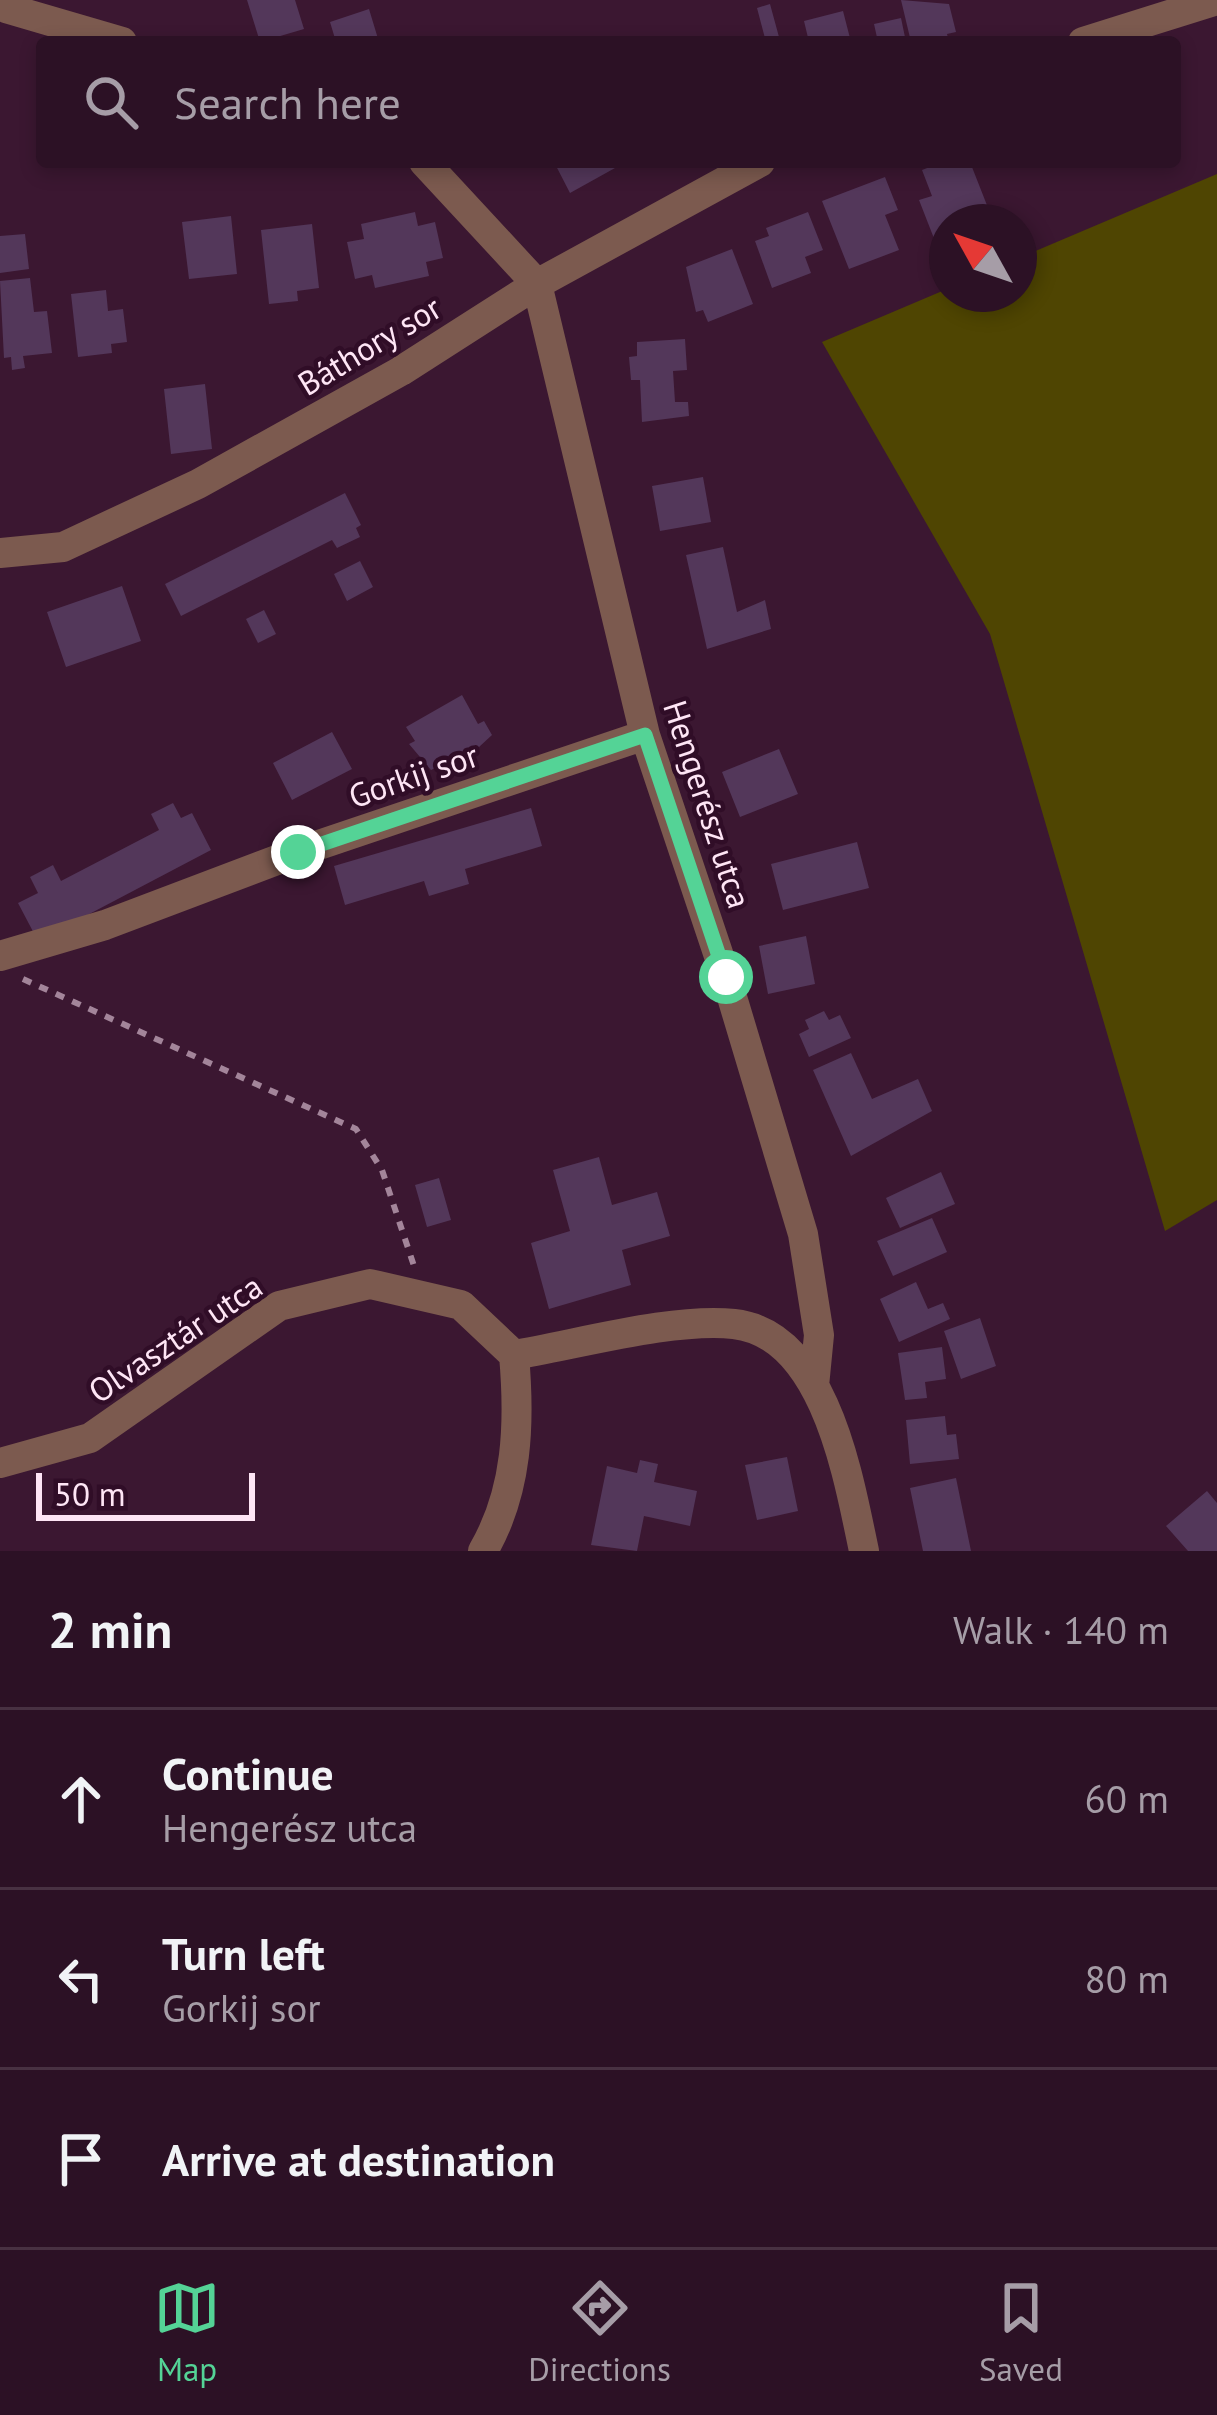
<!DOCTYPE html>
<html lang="en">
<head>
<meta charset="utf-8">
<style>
	:root { --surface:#2c1125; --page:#341a2d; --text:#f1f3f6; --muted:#a69da7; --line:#483142; --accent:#54d396 }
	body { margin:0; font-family:"PT Sans",sans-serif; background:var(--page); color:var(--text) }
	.compass { position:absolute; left:929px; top:204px; width:108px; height:108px; border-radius:50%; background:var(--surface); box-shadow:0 6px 18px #0003; rotate:310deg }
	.scale { position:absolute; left:36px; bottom:30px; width:219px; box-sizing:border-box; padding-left:12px; border:6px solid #fee5f5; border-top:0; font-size:33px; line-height:42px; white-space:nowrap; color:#fee5f5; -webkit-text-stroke:9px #300d27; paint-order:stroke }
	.stop { position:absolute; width:36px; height:36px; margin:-27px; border:9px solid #54d396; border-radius:50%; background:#fff }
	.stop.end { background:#54d396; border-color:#fff; box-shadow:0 3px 12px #0008 }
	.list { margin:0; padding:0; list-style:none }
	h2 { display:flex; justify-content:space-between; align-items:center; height:156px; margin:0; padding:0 48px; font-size:51px }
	h2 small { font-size:39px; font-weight:400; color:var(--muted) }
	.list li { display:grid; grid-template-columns:78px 1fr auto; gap:36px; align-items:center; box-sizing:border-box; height:180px; padding:0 48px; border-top:3px solid var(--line) }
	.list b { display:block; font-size:45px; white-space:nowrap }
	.list p { margin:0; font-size:39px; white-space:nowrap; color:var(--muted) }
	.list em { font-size:39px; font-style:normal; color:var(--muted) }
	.icon { flex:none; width:66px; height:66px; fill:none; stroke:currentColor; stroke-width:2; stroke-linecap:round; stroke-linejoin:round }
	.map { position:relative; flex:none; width:1217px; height:1551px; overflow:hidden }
	.search { position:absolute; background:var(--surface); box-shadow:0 6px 18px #0003; left:36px; right:36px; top:36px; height:132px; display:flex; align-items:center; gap:30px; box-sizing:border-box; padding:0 42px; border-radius:12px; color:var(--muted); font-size:45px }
	.sheet { height:696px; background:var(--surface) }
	nav { display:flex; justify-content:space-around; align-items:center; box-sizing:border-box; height:168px; border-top:3px solid var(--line); background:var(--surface); font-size:33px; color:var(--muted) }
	nav a { display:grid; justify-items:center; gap:6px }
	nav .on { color:var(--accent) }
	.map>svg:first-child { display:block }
	.green { fill:#4f4502 }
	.building { fill:#53375a }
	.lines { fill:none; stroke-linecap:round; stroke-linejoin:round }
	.path { stroke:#a3859a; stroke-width:6; stroke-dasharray:9 9; stroke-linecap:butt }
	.minor { stroke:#7c5a4f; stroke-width:30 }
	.route { stroke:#54d396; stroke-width:15 }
	.labels { text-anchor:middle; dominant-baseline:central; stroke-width:9; stroke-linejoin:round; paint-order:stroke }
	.street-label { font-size:33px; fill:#fee5f5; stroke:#300d27 }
</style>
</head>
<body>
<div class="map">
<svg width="1217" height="1551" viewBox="0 0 1217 1551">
	<rect width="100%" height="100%" fill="#3b1731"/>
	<path class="green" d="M1217,174v1026l-52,31 -175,-597 -168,-292 125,-53v5h72v-36z"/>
	<path class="building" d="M247,0h48l9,29 -44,13z
		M901,0l48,4 7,28 -9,2 2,8h-38z
		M770,4l9,33 2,5h-15l-9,-34z
		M369,9l10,33h-43l-6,-20z
		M843,11l8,31h-42l-5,-21z
		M901,18l5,24h-28l-4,-18z
		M554,162h57l4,6 -45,25z
		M943,162h27l22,56 -45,4v14l-12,5 -16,-41 13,-4 -10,-26z
		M885,177l13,33 -13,5 14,35 -50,19 -27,-68z
		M415,212l3,14 17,-4 8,36 -17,4 3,14 -54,12 -3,-13 -17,4 -8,-37 17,-3 -3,-15z
		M808,212l15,38 -18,7 6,16 -39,15 -17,-47 14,-5 -3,-8z
		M231,216l6,58 -48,5 -7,-57z
		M312,224l7,64 -22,3 1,10 -29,3 -8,-74z
		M25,234l4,35 -29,4v-37z
		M732,249l21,55 -45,18 -5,-12 -7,2 -10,-45z
		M30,278l4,34 13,-1 5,42 -29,3 2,12 -13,2 -1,-13 -7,1 -4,-77z
		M106,290l2,21 15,-2 4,33 -16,2 1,9 -34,4 -7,-63z
		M685,339l2,31 -14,1 2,31h13l1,14 -47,6 -2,-42h-9l-2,-23 8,-1v-14z
		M205,384l7,65 -41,5 -7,-65z
		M703,477l8,45 -51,9 -8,-45z
		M345,493l16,32 -5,3 4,9 -23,11 -5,-8 -151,76 -16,-32z
		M723,547l14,65 28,-12 6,29 -64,20 -21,-94z
		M360,561l13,26 -26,14 -13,-27z
		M122,586l19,55 -75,26 -19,-55z
		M264,610l12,24 -18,9 -12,-24z
		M462,695l16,29 6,-3 8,14 -13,12 -48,23 -22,-26 6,-3 -9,-14z
		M332,732l20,37 -60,31 -19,-37z
		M779,749l19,45 -58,23 -18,-45z
		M173,803l8,15 11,-5 19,37 -173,91 -20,-38 20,-10 -8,-16 23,-12 8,16 98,-51 -8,-16z
		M531,808l11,38 -77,23 4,15 -40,12 -5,-15 -79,24 -11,-39z
		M857,842l12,46 -86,22 -12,-46z
		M806,936l9,48 -47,10 -9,-48z
		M824,1011l5,9 11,-5 11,23 -42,19 -10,-23 10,-5 -4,-9z
		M851,1053l21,46 46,-20 14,32 -81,45 -38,-86z
		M599,1157l13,48 45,-13 13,44 -48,14 9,35 -82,24 -18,-66 39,-12 -17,-61z
		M941,1172l14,32 -55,24 -14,-30z
		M439,1178l12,42 -24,7 -12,-42z
		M932,1218l15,34 -54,24 -16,-35z
		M916,1282l12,27 15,-6 7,16 -51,23 -19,-43z
		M980,1318l16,48 -35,13 -17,-48z
		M942,1347l4,32 -21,3 2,16 -22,2 -7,-47z
		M945,1416l2,19 9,-1 3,25 -49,5 -4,-44z
		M787,1457l11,54 -41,9 -12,-55z
		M640,1460l18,4 -4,18 43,9 -7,35 -46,-10 -7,35 -46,-6 16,-79 30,7z
		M956,1478l15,73h-48l-13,-63z
		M1207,1491l10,12v48h-29l-22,-25z"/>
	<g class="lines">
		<path class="path" d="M23,979l333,150 26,41 32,96"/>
		<path class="minor" d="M6,8l116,34
			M1083,42l134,-42
			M424,162l113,122 108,451 81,242 77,257 16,101 -5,51
			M0,553l63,-6 135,-63 203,-113 136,-87 223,-122
			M0,956l105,-31 193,-73 347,-117
			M514,1355c61,-10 161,-38 220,-31 92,10 115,157 130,227
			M0,1463l90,-25 189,-132 91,-22 91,21 53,50c6,68 4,136 -31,196"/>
	</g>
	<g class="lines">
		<path class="route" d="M298,852l347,-117 81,242"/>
	</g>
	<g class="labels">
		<g class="street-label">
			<text transform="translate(369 345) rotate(-31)">Báthory sor</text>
			<text transform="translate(413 775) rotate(-19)">Gorkij sor</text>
			<text transform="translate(708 804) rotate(72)">Hengerész utca</text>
			<text transform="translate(175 1338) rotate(-34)">Olvasztár utca</text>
		</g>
	</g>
</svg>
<svg class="compass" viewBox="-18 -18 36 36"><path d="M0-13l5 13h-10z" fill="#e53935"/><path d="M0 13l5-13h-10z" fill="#a69da7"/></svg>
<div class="scale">50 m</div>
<div class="stop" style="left:726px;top:977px"></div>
<div class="stop end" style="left:298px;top:852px"></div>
<div class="search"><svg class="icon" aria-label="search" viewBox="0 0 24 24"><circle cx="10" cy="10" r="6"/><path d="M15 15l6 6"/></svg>Search here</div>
</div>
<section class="sheet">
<h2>2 min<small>Walk · 140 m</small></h2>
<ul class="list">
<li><svg class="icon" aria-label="ahead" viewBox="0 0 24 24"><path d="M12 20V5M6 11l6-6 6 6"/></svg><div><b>Continue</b><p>Hengerész utca</p></div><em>60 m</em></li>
<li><svg class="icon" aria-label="left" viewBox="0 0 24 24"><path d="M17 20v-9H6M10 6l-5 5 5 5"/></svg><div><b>Turn left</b><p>Gorkij sor</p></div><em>80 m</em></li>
<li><svg class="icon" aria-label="arrive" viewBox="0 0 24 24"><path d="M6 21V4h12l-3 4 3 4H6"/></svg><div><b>Arrive at destination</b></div></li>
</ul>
</section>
<nav>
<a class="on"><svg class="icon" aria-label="map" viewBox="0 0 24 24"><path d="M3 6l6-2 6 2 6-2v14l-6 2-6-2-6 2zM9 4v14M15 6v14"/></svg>Map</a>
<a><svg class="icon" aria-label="directions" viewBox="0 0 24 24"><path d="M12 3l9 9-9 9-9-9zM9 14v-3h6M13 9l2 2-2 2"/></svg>Directions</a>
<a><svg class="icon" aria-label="saved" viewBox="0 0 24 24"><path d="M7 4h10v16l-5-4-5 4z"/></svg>Saved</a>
</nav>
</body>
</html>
